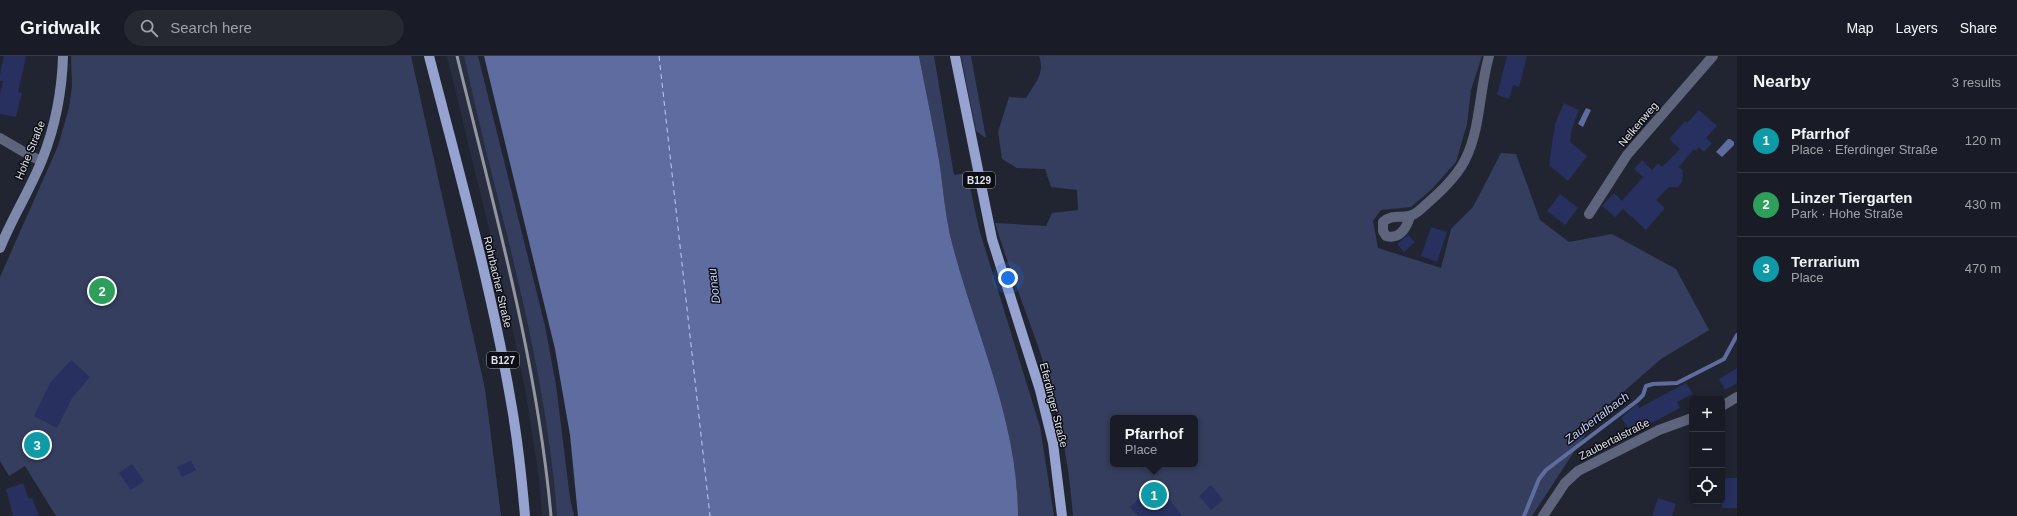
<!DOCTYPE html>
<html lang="en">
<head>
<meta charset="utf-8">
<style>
	:root { --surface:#191c26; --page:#262932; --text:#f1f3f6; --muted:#9fa1a7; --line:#373a43; --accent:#9fb3fd }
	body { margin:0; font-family:Arial,sans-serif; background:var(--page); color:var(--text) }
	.controls { position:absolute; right:12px; bottom:12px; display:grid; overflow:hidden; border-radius:6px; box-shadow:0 2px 10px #0003 }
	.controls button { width:36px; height:36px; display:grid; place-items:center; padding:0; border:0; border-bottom:1px solid var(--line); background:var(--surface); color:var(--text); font:20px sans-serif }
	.you { position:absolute; left:1008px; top:222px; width:14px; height:14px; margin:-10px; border:3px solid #fff; border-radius:50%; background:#1a73e8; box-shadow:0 0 0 6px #1a73e833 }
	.badge { display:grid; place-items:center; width:26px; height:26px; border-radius:50%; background:var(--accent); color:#fff; font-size:13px; font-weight:700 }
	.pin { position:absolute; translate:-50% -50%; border:2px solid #fff; box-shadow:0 1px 4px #0006 }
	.popup { position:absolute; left:1110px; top:359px; width:88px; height:52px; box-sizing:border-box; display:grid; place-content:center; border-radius:6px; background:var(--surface); filter:drop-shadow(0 1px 3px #0005); font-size:13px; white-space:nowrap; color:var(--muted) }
	.popup b { font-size:15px; color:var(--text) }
	.popup::after { content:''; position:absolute; left:50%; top:100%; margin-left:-8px; border:8px solid transparent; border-top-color:var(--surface) }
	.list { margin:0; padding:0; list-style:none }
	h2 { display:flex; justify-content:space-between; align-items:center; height:52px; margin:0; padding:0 16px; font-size:17px }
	h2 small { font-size:13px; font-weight:400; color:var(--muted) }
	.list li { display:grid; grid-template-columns:26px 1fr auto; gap:12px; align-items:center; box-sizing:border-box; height:64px; padding:0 16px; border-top:1px solid var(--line) }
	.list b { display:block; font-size:15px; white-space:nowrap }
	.list p { margin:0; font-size:13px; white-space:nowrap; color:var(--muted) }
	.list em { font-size:13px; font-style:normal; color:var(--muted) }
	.icon { flex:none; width:22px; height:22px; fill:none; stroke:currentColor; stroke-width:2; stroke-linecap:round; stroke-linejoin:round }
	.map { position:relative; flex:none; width:1737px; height:460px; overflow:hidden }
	header { display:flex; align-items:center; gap:24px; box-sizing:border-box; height:56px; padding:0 20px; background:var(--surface); border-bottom:1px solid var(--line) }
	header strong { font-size:19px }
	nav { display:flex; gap:22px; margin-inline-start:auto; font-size:14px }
	.search { width:280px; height:36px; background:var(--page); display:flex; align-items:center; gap:10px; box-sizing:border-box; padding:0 14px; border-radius:22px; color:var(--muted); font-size:15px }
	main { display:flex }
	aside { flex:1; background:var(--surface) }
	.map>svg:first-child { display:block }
	.built { fill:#282e40 }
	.green { fill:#353e5e; fill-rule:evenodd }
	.water { fill:#5f6c9f }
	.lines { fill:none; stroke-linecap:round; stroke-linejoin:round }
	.stream { stroke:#5f6c9f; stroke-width:4 }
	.ferry { stroke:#bfcdfb; stroke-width:1; stroke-dasharray:5 4; stroke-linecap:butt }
	.building { fill:#27305e }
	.minor { stroke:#5e647b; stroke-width:10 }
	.secondary { stroke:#7e88ab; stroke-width:10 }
	.primary { stroke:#96a3d1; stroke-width:10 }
	.rail { stroke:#9497a2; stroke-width:3 }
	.labels { text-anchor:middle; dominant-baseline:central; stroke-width:3; stroke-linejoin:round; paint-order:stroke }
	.shield { fill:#0d0e14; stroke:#a0a2aa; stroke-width:1 }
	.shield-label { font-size:10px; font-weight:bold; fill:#dfe2eb }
	.street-label { font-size:11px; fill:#dfe2eb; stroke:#0d0e14 }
	.water-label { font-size:12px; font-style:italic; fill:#bfcdfb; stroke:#0d0e14 }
</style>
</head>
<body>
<header>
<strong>Gridwalk</strong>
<div class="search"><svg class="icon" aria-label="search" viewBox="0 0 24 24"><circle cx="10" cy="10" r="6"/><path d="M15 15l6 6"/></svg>Search here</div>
<nav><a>Map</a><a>Layers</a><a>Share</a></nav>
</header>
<main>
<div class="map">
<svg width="1737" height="460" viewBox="0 0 1737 460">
	<rect width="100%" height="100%" fill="#212532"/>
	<path class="built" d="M447,0h17l62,261 14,67 11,66 6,66h-15l-3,-37 -13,-85 -17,-83z"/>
	<path class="green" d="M71,0h340l74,333 16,127h-445l-31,-50 -16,10 -9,-15v-184l58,-131 11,-38 3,-22z
		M464,0h14l67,270 11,59 14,113 4,18h-17c-11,-157 -60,-307 -93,-460z
		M919,0h15l20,119 13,-2 12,56 61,198 14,89h-36c0,-99 -45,-187 -68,-281 -5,-23 -7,-46 -10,-69 -6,-37 -14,-73 -21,-110z
		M961,0h10l15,82 -10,-7z
		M1039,0h443l-11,34 -4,34 -11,38 -24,27 -21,18 -30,3 -8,11 5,27 63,20 10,-39 22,-22 28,-54 15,1 24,66 29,22 43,-8 64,35 33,61 -48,29 -61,53 -68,104h-459c-4,-57 -16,-113 -34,-167 -15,-42 -31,-84 -44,-126l51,3 6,-13 26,-3 -1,-20 -26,-3 -6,-18 -28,-1 -15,-9 -4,-27 11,-35 17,1c8,-13 20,-26 13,-42zM1113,362h82v46h-82z"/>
	<path class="water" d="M484,0h435c7,37 15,73 21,110 3,23 5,46 10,69 23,94 68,182 68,281h-440l-8,-81 -15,-86z
		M1586,52l5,2 -8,17 -5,-3z
		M1728,83h2l4,3v3l-12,12 -6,-5z"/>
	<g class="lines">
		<path class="stream" d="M1524,460l15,-37 7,-9 91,-69 6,-6 3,-9 7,-2 24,-1 47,-24 13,-24"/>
		<path class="ferry" d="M659,0l51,460"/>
	</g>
	<path class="building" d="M4,0h22l-8,36 4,1 -6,24 -16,-3v-19l3,-14h-3v-6z
		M1507,0h20l-8,31 -6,-2 -4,14 -12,-4z
		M1564,47l15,7 -7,18 -2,14 17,14 -19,25 -19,-16 6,-41z
		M1699,54l18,16 -11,12 6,5 -8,9 -5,-5 -3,4 -2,-2 -15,18 4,4 -1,11 -4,5h-9l-13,13 9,8 -19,22 -23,-21 -8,8 -13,-11 12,-13 8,8 21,-24 -9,-8 8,-9 10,10 6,-7 4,4 18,-18 -11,-10 16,-18 2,2z
		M1560,138l18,14 -13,17 -18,-14z
		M1431,171l16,5 -10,30 -16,-6z
		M1408,179l7,7 -11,10 -7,-8z
		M71,304l19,17 -18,21 -15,30 -23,-12 16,-33z
		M1737,312v15l-12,7 -6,-11z
		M1686,327l7,11 -16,8 3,6 -48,25 -11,-15 16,-14 2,4z
		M191,405l5,9 -14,7 -5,-10z
		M132,408l12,17 -13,9 -12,-17z
		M1722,422h15v30h-15z
		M23,427l6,16 3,-1 7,18h-26l-7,-27z
		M1154,428l20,21 8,11h-44l-8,-9z
		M1211,429l12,15 -12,10 -12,-14z
		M1658,442l18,6 -4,12h-20z"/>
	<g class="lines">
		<path class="minor" d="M0,82l29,17 12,6
			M1589,158l38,-59 86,-99
			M1410,160c-3,11 -10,24 -24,20l-3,-5v-9c9,-8 17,-4 26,-6 5,-1 10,-5 13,-8 15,-13 34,-30 43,-48 16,-32 14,-70 24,-104
			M1722,350l15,-9
			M1543,460l22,-33 13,-12 81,-41 33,-12"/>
		<path class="secondary" d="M0,192c12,-30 30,-58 42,-88 13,-33 20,-68 21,-104"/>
		<path class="primary" d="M429,0c30,116 63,233 83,352 6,35 10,72 13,108
			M955,0l37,183 48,151 13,53 9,73"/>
		<path class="rail" d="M457,0c37,152 80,304 94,460"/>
	</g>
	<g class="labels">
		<g class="shield">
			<rect x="963" y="116" width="32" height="16" rx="3"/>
			<rect x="487" y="296" width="32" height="16" rx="3"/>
		</g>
		<g class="shield-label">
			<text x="979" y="124">B129</text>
			<text x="503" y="304">B127</text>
		</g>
		<g class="street-label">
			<text transform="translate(1638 68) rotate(-50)">Nelkenweg</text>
			<text transform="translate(30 94) rotate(-68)">Hohe Straße</text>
			<text transform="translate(498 226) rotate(77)">Rohrbacher Straße</text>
			<text transform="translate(1054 349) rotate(76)">Eferdinger Straße</text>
			<text transform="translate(1614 383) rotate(-27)">Zaubertalstraße</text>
		</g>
		<g class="water-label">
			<text transform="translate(714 230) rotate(-97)">Donau</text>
			<text transform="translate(1597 362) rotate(-37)">Zaubertalbach</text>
		</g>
	</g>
</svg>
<div class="controls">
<button>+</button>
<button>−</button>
<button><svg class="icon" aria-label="locate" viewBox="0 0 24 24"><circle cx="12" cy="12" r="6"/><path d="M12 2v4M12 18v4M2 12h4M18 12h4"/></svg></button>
</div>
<div class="you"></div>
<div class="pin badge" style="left:1154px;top:439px;background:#0f9aa8">1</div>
<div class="popup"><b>Pfarrhof</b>Place</div>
<div class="pin badge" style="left:102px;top:235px;background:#2e9e5b">2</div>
<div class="pin badge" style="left:37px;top:389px;background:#0f9aa8">3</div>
</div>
<aside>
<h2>Nearby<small>3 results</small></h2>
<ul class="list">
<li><span class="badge" style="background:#0f9aa8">1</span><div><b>Pfarrhof</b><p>Place · Eferdinger Straße</p></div><em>120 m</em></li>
<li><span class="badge" style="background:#2e9e5b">2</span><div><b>Linzer Tiergarten</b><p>Park · Hohe Straße</p></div><em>430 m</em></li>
<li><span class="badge" style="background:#0f9aa8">3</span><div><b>Terrarium</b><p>Place</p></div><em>470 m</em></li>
</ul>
</aside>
</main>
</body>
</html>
